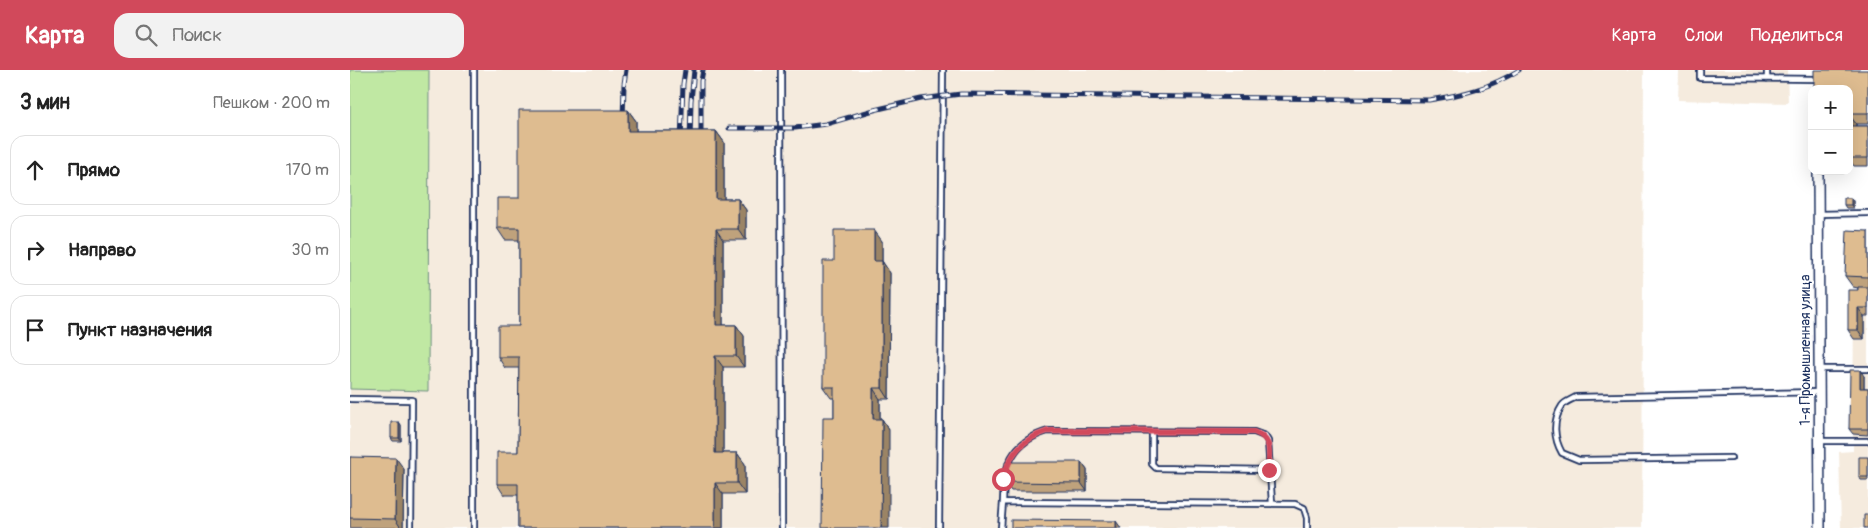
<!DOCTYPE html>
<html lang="ru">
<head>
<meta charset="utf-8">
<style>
	:root { --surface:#fff; --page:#f2f2f2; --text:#222; --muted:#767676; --line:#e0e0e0; --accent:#d1495b }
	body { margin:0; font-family:Pangolin,sans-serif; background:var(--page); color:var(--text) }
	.controls { position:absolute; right:15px; top:15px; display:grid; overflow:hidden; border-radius:10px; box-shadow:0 5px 20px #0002 }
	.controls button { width:45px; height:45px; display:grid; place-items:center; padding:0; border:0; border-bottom:1px solid var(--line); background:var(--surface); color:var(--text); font:25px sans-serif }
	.stop { position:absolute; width:15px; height:15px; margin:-11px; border:4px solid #d1495b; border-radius:50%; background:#fff }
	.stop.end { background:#d1495b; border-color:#fff; box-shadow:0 1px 5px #0008 }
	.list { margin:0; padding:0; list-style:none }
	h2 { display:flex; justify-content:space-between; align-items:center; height:65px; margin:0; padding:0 20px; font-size:21px }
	h2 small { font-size:16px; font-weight:400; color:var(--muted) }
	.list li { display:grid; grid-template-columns:32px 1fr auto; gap:15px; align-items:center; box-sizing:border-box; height:70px; margin:0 10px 10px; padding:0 10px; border:1px solid var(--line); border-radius:15px }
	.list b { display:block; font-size:19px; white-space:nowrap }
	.list em { font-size:16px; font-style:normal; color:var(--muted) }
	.icon { flex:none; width:28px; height:28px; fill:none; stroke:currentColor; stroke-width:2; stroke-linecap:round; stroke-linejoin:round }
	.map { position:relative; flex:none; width:1518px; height:458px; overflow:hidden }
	header { display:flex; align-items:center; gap:30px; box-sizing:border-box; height:70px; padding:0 25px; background:var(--accent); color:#fff }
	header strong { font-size:24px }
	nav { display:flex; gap:28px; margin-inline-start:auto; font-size:18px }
	.search { width:350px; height:45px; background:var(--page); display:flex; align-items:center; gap:12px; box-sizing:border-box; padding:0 18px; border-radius:15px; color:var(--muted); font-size:19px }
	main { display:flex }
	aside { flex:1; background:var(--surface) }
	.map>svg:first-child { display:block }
	.built { fill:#f5ebde }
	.green { fill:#c0e8a3; stroke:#6e8c80 }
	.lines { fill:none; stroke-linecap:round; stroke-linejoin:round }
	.lane-casing { stroke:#1b2f5e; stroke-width:8 }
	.street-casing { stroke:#1b2f5e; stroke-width:12 }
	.lane { stroke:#fff; stroke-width:4.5 }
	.street { stroke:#fff; stroke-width:9 }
	.rail-casing { stroke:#1b2f5e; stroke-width:5 }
	.rail { stroke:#fff; stroke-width:3; stroke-dasharray:9; stroke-linecap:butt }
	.wall { fill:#bfa27c; stroke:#1b2f5e }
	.shaded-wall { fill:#9b8465; stroke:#1b2f5e }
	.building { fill:#debc90; stroke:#1b2f5e }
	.route { stroke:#d1495b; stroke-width:6 }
	.labels { text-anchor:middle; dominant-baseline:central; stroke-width:4; stroke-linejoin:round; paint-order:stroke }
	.street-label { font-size:14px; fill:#1b2f5e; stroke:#fff }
</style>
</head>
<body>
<header>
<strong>Карта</strong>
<div class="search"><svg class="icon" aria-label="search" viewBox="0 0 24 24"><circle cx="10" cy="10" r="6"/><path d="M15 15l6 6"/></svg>Поиск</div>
<nav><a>Карта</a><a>Слои</a><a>Поделиться</a></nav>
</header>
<main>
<aside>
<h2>3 мин<small>Пешком · 200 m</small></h2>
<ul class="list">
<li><svg class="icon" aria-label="ahead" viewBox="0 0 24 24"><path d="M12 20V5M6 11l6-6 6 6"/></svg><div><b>Прямо</b></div><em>170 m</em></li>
<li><svg class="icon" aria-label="right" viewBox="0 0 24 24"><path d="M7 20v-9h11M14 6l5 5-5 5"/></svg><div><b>Направо</b></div><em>30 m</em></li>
<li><svg class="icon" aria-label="arrive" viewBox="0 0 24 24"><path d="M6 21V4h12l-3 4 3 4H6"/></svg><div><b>Пункт назначения</b></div></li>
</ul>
</aside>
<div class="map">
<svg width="1518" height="458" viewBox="0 0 1518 458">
	<rect width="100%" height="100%" fill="#fff"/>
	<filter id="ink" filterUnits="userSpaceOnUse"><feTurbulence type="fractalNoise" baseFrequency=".02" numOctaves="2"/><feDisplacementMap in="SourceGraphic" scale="10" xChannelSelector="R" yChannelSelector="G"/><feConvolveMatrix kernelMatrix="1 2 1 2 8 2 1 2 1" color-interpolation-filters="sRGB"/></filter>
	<g filter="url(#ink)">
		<path class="built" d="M79,0h1215l-2,458h-1292v-139l78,2z
			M1329,0h108l1,33 -110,-3z
			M1518,226v232h-27l-2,-76 14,-1 1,-152z"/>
		<path class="green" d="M0,0h79l-1,321 -78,-2z"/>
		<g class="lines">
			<g class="lane-casing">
				<path id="lane" d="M431,0l1,458
					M1350,0v8l117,1
					M1417,0v9
					M1468,144l50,-1
					M1469,299h49
					M0,329l62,1 -1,128
					M802,362v32l4,4 113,2
					M1469,371h49
					M1381,388l-152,2 -17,-7c-8,-14 -10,-32 0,-47 2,-4 9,-6 14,-9l243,-5
					M653,432c1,-36 7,-60 45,-71l206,1 11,4 3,5 4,62
					M124,458v-458
					M589,458l4,-458
					M651,458l2,-26 292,2 9,4 3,10v10"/>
			</g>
			<g class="street-casing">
				<path id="street" d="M1468,101l2,357"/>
			</g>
			<use href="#lane" class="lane"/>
			<use href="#street" class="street"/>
			<g class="rail-casing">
				<path id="rail" d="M273,51l1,-37 2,-14
					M379,58h66l31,-4 48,-14 47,-11 40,-5 468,6c33,-5 61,-12 90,-30
					M331,72l2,-58 2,-14
					M340,72l1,-41 3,-31
					M351,72v-61l2,-11"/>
			</g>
			<use href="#rail" class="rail"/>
		</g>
		<path class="wall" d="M1518,0v54h-12v2h12v40h-14l-5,-7v-70z
			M278,40l8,11v10h80l8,11v57h14l8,11v30h-23v85h13l8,11v31h-21v86h14l8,11v30h-22v34h-205v-33h-14l-7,-11 21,-32 1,-84h-14l-7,-11 21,-31v-86h-14l-8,-12 22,-30z
			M1501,128l2,3v7h-7l-2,-3z
			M1518,161v85h-4v23h-10l-6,-9 10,-40v-2l-5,-1 -8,-11z
			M532,171v20l8,12 -1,126h-9v20h2l7,11 -55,-13v-19h-3l-8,-11 11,-126z
			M1514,306v12h4v47l-15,-1 -4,-5z
			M49,352l2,3v16h-8l-2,-3z
			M0,387l54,12 -1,59h-53z
			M1518,387v23h-7l-2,-3z
			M731,392l6,8v21h-76l-6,-9z"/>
		<path class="shaded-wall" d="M278,40l8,11v21l-8,-11z
			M1499,44l7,10 -1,7 -6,-8z
			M366,61l8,11v68l-8,-11z
			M1501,128l2,3v7l-2,-3z
			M388,129l8,11v30l-8,-11z
			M366,159l7,11v96l-7,-11z
			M524,160l8,11v32l-8,-12z
			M532,191l8,12 -1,126 -7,-11z
			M1508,238l6,8v23l-6,-9z
			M386,255l8,11v31l-8,-11z
			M365,286l8,11v97l-8,-11z
			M1510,300l4,6v18l-4,-6z
			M523,318l7,11v31l-7,-11z
			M532,349l7,11v98h-8z
			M49,352l2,3v16l-2,-3z
			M387,383l8,11v30l-8,-11z
			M46,388l8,11 -1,59h-2l-6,-9z
			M731,392l6,8v21l-6,-8z
			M365,413l8,11v34h-8z
			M766,451l5,7h-5z"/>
		<path class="building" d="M1464,0h54v43h-19v-24h-35z
			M169,40h109v21h88v68h22v30h-22v96h20v31h-21v97h22v30h-22v45h-197v-44h-21v-32h21l1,-95h-21v-31h21v-98h-22v-30h22z
			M1499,56h19v32h-19z
			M1494,128h7v7h-7z
			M484,160h40v31h8v127h-9v31h9l-1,109h-59l1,-111h11v-30h-11v-126h11z
			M1497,160l21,1v46l-23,-1z
			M1508,217h10v21h-10v22h-10v-40h10z
			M1500,300h10v18h8v41h-19z
			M41,352h8v16h-8z
			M0,387l46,1 -1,61 -45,-1z
			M1509,387h9v20h-9z
			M655,392h76v21l-76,-1z
			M1514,445h4v13h-4z
			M661,450l105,1v7h-105z"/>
	</g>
	<g class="lines" filter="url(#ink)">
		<path class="route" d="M653,409c7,-26 19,-40 45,-48l206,1c20,8 14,19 15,38"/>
	</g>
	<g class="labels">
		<g class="street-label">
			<text transform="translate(1455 280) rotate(-90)">1-я Промышленная улица</text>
		</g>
	</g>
</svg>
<div class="controls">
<button>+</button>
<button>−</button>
</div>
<div class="stop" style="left:653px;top:409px"></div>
<div class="stop end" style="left:919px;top:400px"></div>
</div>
</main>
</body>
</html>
